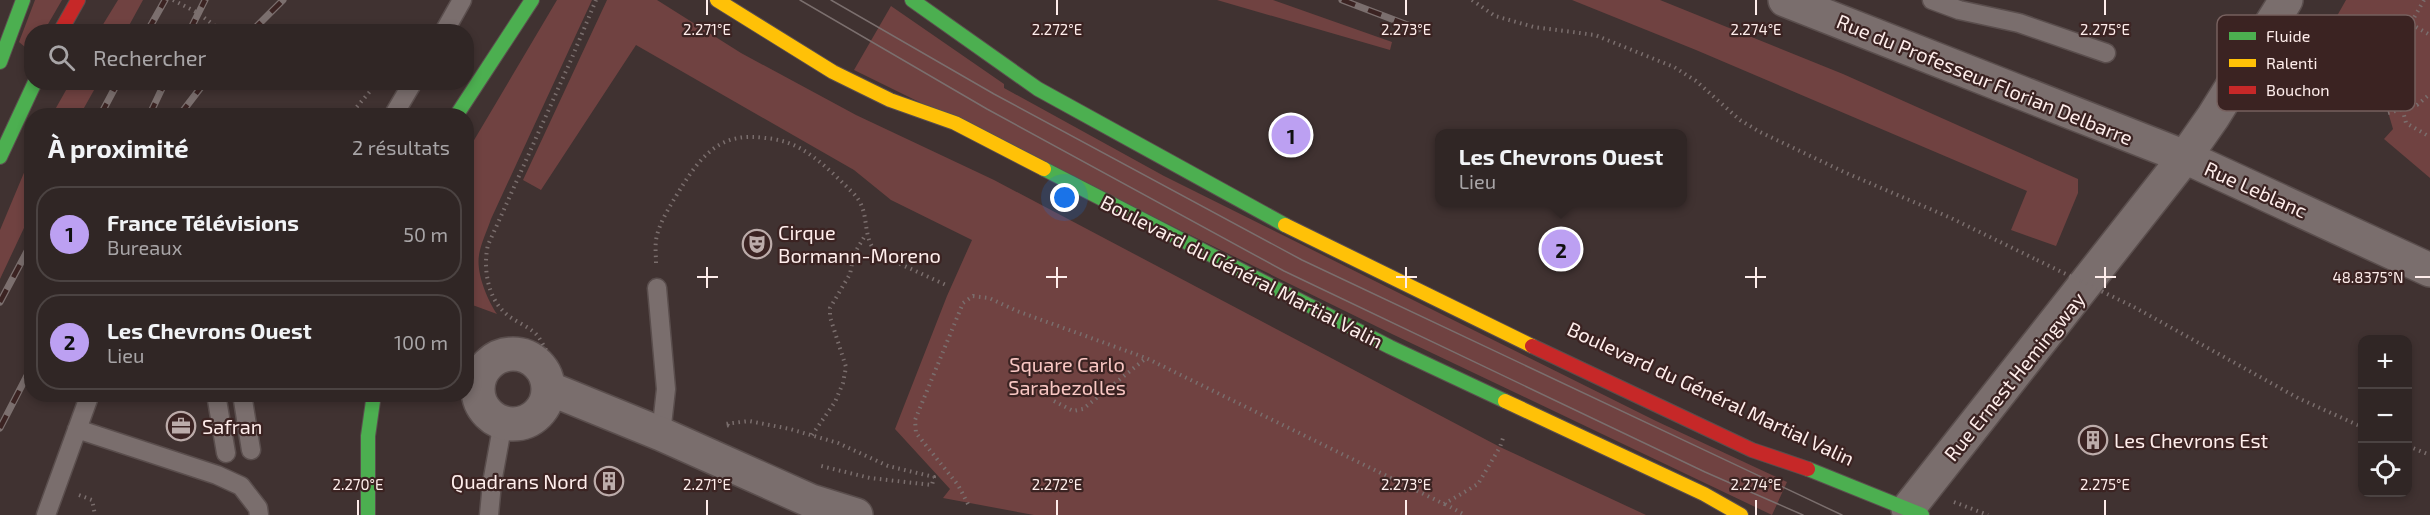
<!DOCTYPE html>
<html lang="fr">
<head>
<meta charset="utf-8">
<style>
	:root { --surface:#302625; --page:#3c3232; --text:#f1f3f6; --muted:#a8a5a7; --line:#4b4342; --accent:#bca0f2 }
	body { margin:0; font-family:"Exo 2",sans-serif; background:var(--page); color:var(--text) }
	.controls { position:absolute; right:18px; bottom:18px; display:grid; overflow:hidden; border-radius:12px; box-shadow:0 3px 9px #0003 }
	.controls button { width:54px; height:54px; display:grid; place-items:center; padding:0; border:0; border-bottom:2px solid var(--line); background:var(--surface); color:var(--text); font:30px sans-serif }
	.you { position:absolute; left:1065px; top:198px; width:21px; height:21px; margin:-15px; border:4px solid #fff; border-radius:50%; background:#1a73e8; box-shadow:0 0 0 9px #1a73e833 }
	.badge { display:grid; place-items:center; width:39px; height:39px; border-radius:50%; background:var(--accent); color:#111; font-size:20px; font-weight:700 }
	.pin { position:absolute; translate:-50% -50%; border:3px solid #fff; box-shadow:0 2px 6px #0006 }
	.popup { position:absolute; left:1435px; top:129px; width:252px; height:78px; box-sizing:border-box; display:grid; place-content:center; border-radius:12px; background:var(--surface); filter:drop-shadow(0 2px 4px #0005); font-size:20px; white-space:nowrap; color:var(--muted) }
	.popup b { font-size:22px; color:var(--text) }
	.popup::after { content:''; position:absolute; left:50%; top:100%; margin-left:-12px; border:12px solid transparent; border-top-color:var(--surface) }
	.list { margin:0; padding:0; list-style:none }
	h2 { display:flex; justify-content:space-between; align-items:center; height:78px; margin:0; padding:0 24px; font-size:26px }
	h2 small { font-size:20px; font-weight:400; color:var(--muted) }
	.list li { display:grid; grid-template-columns:39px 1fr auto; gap:18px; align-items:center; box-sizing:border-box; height:96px; margin:0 12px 12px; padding:0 12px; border:2px solid var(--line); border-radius:24px }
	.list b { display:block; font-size:22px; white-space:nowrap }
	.list p { margin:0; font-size:20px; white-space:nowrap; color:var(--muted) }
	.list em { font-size:20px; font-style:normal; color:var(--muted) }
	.icon { flex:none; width:33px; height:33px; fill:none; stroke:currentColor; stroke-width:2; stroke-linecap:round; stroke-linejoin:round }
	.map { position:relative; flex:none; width:2430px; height:515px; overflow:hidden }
	.search { position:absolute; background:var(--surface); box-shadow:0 3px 9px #0003; left:24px; top:24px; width:450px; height:66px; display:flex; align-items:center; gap:15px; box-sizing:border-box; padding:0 21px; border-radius:24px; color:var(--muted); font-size:22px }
	.panel { position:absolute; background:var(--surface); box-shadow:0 3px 9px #0003; left:24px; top:108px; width:450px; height:294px; border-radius:24px }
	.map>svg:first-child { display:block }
	.green { fill:#704241 }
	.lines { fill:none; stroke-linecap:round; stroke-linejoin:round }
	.lane-casing { stroke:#5a4e4d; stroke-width:21 }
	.street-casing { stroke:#5a4e4d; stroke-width:36 }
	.fast-casing { stroke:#5a4e4d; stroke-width:16 }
	.slow-casing { stroke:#5a4e4d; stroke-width:16 }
	.jam-casing { stroke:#5a4e4d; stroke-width:16 }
	.path { stroke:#7a6e6d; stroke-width:4; stroke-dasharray:1.5 4.5; stroke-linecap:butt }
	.lane { stroke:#7a6e6d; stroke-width:18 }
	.street { stroke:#7a6e6d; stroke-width:33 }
	.fast { stroke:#4caf50; stroke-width:14 }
	.slow { stroke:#ffc107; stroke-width:14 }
	.jam { stroke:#c62828; stroke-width:14 }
	.tram { stroke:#7b6f6e; stroke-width:1.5 }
	.rail-casing { stroke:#7b6f6e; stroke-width:7 }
	.rail { stroke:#3b2322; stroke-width:4.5; stroke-dasharray:14; stroke-linecap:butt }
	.path-bridge { stroke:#7a6e6d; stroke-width:4; stroke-dasharray:1.5 4.5; stroke-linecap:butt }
	.ticks { fill:none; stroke:#feedeb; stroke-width:2 }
	.labels { text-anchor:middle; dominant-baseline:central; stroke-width:4.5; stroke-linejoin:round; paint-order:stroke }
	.street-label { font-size:20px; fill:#feedeb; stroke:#3b2322 }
	.poi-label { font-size:20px; fill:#feedeb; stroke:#3b2322; text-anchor:start }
	.park-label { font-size:20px; fill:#f9c7c3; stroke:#3b2322 }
	.key { fill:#3b2322; stroke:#76605e; stroke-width:1.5 }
	.key-label { font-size:16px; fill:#feedeb }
	.ticks-label { font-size:15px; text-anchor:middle; fill:#feedeb; stroke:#3b2322; stroke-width:4.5; stroke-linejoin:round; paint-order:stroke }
</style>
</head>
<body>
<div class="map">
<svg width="2430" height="515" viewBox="0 0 2430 515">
	<rect width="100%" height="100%" fill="#403231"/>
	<path class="green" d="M35,0h27l-18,31 -12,1 -1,20 -12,-10z
		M118,0h25l-17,31h-27z
		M557,0h35l-101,219c-4,12 -10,24 -12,36 -3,18 8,44 18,59l-30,-11v-151z
		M607,0h50l84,53 115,62 138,65 506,267 146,68h-612l-91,-17 7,-9 -55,-60 52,-133 25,-56 -81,-40 -37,-30 -218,-125 -95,145 -18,-10z
		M1217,0h56l119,42 -2,8z
		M1572,0h88l183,74 235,105v14l-22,53 -45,-16 16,-39 -331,-141z
		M2346,0h84v178l-46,-39 9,-10 -9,-31 -10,2 -31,-17 -10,-60z
		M891,6l113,78v4l160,88 492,245 131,61 -15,33 -380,-181 -538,-264z
		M70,83h28l-18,32h-28z
		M31,156v57l-31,66v-49z"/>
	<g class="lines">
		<g class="lane-casing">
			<path id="lane" d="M1932,0l27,10 60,13 87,30
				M444,32l18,-32
				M393,116l20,-34
				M657,288l9,101 -5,45
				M216,394l10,59
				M242,394l9,56
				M77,429l140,46 24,11 17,22 1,7
				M46,515l44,-121
				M489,515l3,-32 11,-61"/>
		</g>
		<g class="street-casing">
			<path id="street" d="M1785,0l400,157 245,113
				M478 389a35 35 0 1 1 70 0a35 35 0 1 1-70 0Z
				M548,388l113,46 150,67 45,14
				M1908,509l277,-352 28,-40 73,-117"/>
		</g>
		<g class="fast-casing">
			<path id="fast" d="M912,0l126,89 247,136
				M0,62l23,-62
				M456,116l76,-116
				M0,157l35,-75
				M1044,169l346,178 115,54
				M1808,469l114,46
				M368,515v-79l6,-42"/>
		</g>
		<g class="slow-casing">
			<path id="slow" d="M717,0l116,72 57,28 65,23 89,46
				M1285,225l247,121
				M1505,401l199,93 37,21"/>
		</g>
		<g class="jam-casing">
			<path id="jam" d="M60,32l18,-32
				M1532,346l220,104 56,19"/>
		</g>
		<path class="path" d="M173,0l25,13 25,19
			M1472,0l23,16 39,11 61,8 79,32 22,14 44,39 20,12 84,40 107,46 86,42
			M2424,0l-34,60 16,63 24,14
			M2411,24l19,11
			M2388,113l29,-8 13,-11
			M349,116l29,-34
			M656,263c0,-7 -1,-15 0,-23 3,-19 18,-40 28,-57 21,-32 40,-51 81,-45 13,1 27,5 38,12 18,11 34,27 49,42 20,19 8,40 24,61l70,32
			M466,305h1
			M2134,307l164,91 64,29
			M546,350c-3,-5 -6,-12 -10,-16 -9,-9 -23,-13 -32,-22 -17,-16 -21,-46 -16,-67l83,-185 25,-60
			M1054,401l19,10 10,-2 62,-50
			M729,426l-4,-2 24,-3 41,8 48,14 50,23 46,11 -2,8 -62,-7 -53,-13
			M812,435l23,-33 8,-19 3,-16 -16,-50v-9l20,-34 4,-20 12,-20
			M2408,446l22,9
			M79,495l13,5 3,15
			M1954,502l34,13
			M968,504l-10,-19 -42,-52 -1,-13 48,-117 10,-7 16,2 28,13 129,47 298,146 34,-20 22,-37 4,-12
			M1445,504l20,11"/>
		<use href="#lane" class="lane"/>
		<use href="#street" class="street"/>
		<use href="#fast" class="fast"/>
		<use href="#slow" class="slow"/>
		<use href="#jam" class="jam"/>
		<path class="tram" d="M800,0l187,109 297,162 421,201 98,43
			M831,0l163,94 308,166 540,255"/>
		<g class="rail-casing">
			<path id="rail" d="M1342,0l76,29
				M147,32l18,-32
				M189,32l16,-32
				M251,32l32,-32
				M100,116l18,-34
				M149,116l16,-34
				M179,116l26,-34
				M0,302l32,-60
				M0,428l32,-62"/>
		</g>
		<use href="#rail" class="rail"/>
		<path class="path-bridge" d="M2037,260l97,47"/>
	</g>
	<path class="ticks" d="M707,0v15M1057,0v15M1406,0v15M1756,0v15M2105,0v15M707,267v21M1057,267v21M1406,267v21M1756,267v21M2105,267v21M697,277h21M1046,277h21M1396,277h21M1745,277h21M2095,277h21M2415,277h15M358,500v15M707,500v15M1057,500v15M1406,500v15M1756,500v15M2105,500v15"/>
	<defs>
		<g id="theatre-ring" transform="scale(1.5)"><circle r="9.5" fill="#3b2322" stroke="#bcacaa" stroke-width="1.5"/><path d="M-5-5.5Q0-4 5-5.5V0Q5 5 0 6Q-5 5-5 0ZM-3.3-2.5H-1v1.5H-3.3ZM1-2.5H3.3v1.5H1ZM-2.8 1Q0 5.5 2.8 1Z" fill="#bcacaa"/></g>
		<g id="office-ring" transform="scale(1.5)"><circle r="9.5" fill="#3b2322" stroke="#bcacaa" stroke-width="1.5"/><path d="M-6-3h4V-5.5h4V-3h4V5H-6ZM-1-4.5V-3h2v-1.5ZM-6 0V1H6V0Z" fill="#bcacaa"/></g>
		<g id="building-ring" transform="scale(1.5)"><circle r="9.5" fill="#3b2322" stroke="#bcacaa" stroke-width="1.5"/><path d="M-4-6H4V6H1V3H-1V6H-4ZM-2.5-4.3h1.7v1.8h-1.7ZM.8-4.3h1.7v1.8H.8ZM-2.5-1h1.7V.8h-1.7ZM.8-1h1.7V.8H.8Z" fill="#bcacaa"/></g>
	</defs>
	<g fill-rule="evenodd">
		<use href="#theatre-ring" x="757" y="244"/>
		<use href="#office-ring" x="181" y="426"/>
		<use href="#building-ring" x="2093" y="440"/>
		<use href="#building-ring" x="609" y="481"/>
	</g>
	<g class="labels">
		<g class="street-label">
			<text transform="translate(1985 79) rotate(22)">Rue du Professeur Florian Delbarre</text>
			<text transform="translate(2256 189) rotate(24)">Rue Leblanc</text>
			<text transform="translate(1242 271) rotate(27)">Boulevard du Général Martial Valin</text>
			<text transform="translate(2014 376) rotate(-51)">Rue Ernest Hemingway</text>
			<text transform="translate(1711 393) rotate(25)">Boulevard du Général Martial Valin</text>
		</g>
		<g class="poi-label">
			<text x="778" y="232">Cirque<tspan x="778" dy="23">Bormann-Moreno</tspan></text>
			<text x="202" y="426">Safran</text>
			<text x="2114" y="440">Les Chevrons Est</text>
			<text x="588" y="481" text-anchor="end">Quadrans Nord</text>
		</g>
		<g class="park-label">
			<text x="1067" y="364">Square Carlo<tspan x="1067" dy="23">Sarabezolles</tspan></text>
		</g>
	</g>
	<rect x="2217" y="15" width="198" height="96" rx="9" class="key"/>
	<rect x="2229" y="32" width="27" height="8" fill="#4caf50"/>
	<rect x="2229" y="59" width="27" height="8" fill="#ffc107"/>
	<rect x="2229" y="86" width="27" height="8" fill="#c62828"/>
	<g class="key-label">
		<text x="2266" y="42">Fluide</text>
		<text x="2266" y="69">Ralenti</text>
		<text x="2266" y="96">Bouchon</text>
	</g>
	<g class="ticks-label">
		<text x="707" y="35">2.271°E</text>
		<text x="1057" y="35">2.272°E</text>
		<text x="1406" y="35">2.273°E</text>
		<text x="1756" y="35">2.274°E</text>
		<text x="2105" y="35">2.275°E</text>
		<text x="2368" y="283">48.8375°N</text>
		<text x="358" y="490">2.270°E</text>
		<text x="707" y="490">2.271°E</text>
		<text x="1057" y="490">2.272°E</text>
		<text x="1406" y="490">2.273°E</text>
		<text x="1756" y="490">2.274°E</text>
		<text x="2105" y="490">2.275°E</text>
	</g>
</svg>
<div class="controls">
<button>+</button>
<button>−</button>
<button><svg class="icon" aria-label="locate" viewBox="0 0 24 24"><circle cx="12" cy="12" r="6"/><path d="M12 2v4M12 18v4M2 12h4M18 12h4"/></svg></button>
</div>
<div class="you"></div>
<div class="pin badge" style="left:1291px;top:135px">1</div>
<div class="pin badge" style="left:1561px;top:249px">2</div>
<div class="popup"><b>Les Chevrons Ouest</b>Lieu</div>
<div class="search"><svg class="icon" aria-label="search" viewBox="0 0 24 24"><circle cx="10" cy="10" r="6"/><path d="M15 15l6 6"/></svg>Rechercher</div>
<section class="panel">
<h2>À proximité<small>2 résultats</small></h2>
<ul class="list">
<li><span class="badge">1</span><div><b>France Télévisions</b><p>Bureaux</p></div><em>50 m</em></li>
<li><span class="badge">2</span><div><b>Les Chevrons Ouest</b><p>Lieu</p></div><em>100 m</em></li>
</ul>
</section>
</div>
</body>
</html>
